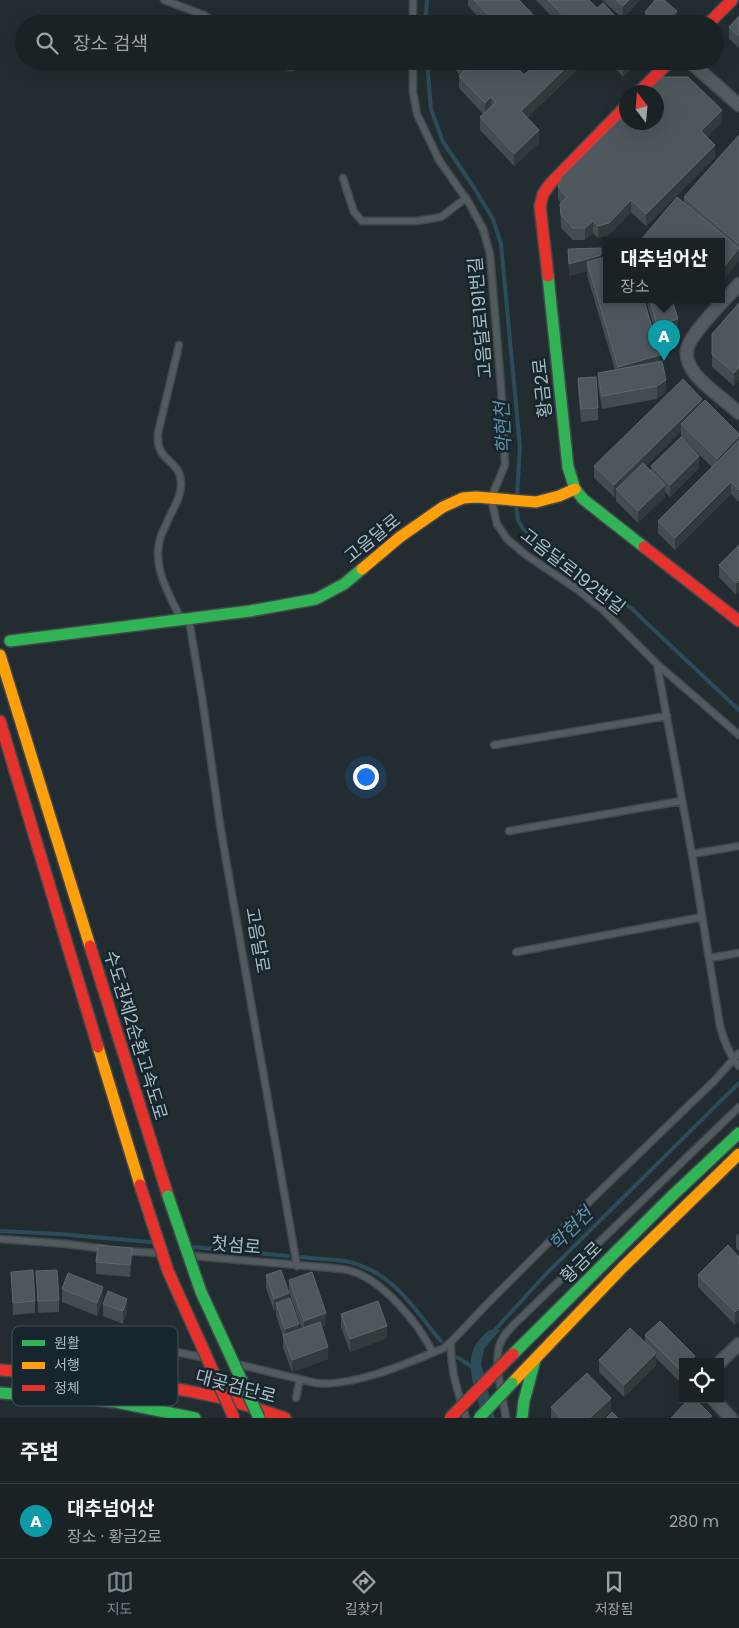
<!DOCTYPE html>
<html lang="ko">
<head>
<meta charset="utf-8">
<style>
	:root { --surface:#1a2225; --page:#272f32; --text:#f1f3f6; --muted:#9fa4a7; --line:#383f42; --accent:#7b8a91 }
	body { margin:0; font-family:Poppins,"Noto Sans KR",sans-serif; background:var(--page); color:var(--text) }
	.controls { position:absolute; right:15px; bottom:15px; display:grid; overflow:hidden; border-radius:0px; box-shadow:0 5px 20px #0002 }
	.controls button { width:45px; height:45px; display:grid; place-items:center; padding:0; border:0; border-bottom:1px solid var(--line); background:var(--surface); color:var(--text); font:25px sans-serif }
	.compass { position:absolute; left:619px; top:85px; width:45px; height:45px; border-radius:50%; background:var(--surface); box-shadow:0 5px 20px #0002; rotate:344deg }
	.you { position:absolute; left:365px; top:776px; width:18px; height:18px; margin:-12px; border:4px solid #fff; border-radius:50%; background:#1a73e8; box-shadow:0 0 0 8px #1a73e833 }
	.badge { display:grid; place-items:center; width:32px; height:32px; border-radius:50%; background:var(--accent); color:#fff; font-size:16px; font-weight:700 }
	.pin { position:absolute; translate:-50% -41px; filter:drop-shadow(0 1px 2px #0008) }
	.pin::after { content:''; position:absolute; top:26px; width:18px; height:15px; background:inherit; clip-path:polygon(0 0,100% 0,50% 100%) }
	.popup { position:absolute; left:603px; top:238px; width:122px; height:65px; box-sizing:border-box; display:grid; place-content:center; border-radius:0px; background:var(--surface); filter:drop-shadow(0 1px 4px #0005); font-size:16px; white-space:nowrap; color:var(--muted) }
	.popup b { font-size:19px; color:var(--text) }
	.popup::after { content:''; position:absolute; left:50%; top:100%; margin-left:-10px; border:10px solid transparent; border-top-color:var(--surface) }
	.list { margin:0; padding:0; list-style:none }
	h2 { display:flex; justify-content:space-between; align-items:center; height:65px; margin:0; padding:0 20px; font-size:21px }
	h2 small { font-size:16px; font-weight:400; color:var(--muted) }
	.list li { display:grid; grid-template-columns:32px 1fr auto; gap:15px; align-items:center; box-sizing:border-box; height:75px; padding:0 20px; border-top:1px solid var(--line) }
	.list b { display:block; font-size:19px; white-space:nowrap }
	.list p { margin:0; font-size:16px; white-space:nowrap; color:var(--muted) }
	.list em { font-size:16px; font-style:normal; color:var(--muted) }
	.icon { flex:none; width:28px; height:28px; fill:none; stroke:currentColor; stroke-width:2; stroke-linecap:round; stroke-linejoin:round }
	.map { position:relative; flex:none; width:739px; height:1418px; overflow:hidden }
	.search { position:absolute; background:var(--surface); box-shadow:0 5px 20px #0002; left:15px; right:15px; top:15px; height:55px; display:flex; align-items:center; gap:12px; box-sizing:border-box; padding:0 18px; border-radius:28px; color:var(--muted); font-size:19px }
	.sheet { height:140px; background:var(--surface) }
	nav { display:flex; justify-content:space-around; align-items:center; box-sizing:border-box; height:70px; border-top:1px solid var(--line); background:var(--surface); font-size:14px; color:var(--muted) }
	nav a { display:grid; justify-items:center; gap:2px }
	nav .on { color:var(--accent) }
	.map>svg:first-child { display:block }
	.water { fill:#2c4c59 }
	.lines { fill:none; stroke-linecap:round; stroke-linejoin:round }
	.stream { stroke:#2c4c59; stroke-width:4 }
	.lane-casing { stroke:#41484c; stroke-width:9 }
	.street-casing { stroke:#41484c; stroke-width:15 }
	.fast-casing { stroke:#41484c; stroke-width:14 }
	.slow-casing { stroke:#41484c; stroke-width:14 }
	.jam-casing { stroke:#41484c; stroke-width:14 }
	.lane { stroke:#525b60; stroke-width:6 }
	.street { stroke:#525b60; stroke-width:12 }
	.fast { stroke:#30b455; stroke-width:11 }
	.slow { stroke:#ff9f0a; stroke-width:11 }
	.jam { stroke:#e5322d; stroke-width:11 }
	.fast-bridge-casing { stroke:#41484c; stroke-width:14; stroke-linecap:butt }
	.jam-bridge-casing { stroke:#41484c; stroke-width:14; stroke-linecap:butt }
	.fast-bridge { stroke:#30b455; stroke-width:11 }
	.jam-bridge { stroke:#e5322d; stroke-width:11 }
	.wall { fill:#434c50 }
	.shaded-wall { fill:#313b3e }
	.building { fill:#4e585c; stroke:#5c686d }
	.labels { text-anchor:middle; dominant-baseline:central; stroke-width:5; stroke-linejoin:round; paint-order:stroke }
	.street-label { font-size:18px; fill:#aabcc5; stroke:#17252c }
	.water-label { font-size:19px; font-style:italic; fill:#6092a7; stroke:#17252c }
	.key { fill:#17252c; stroke:#43525a; stroke-width:1 }
	.key-label { font-size:14px; fill:#aabcc5 }
</style>
</head>
<body>
<div class="map">
<svg width="739" height="1418" viewBox="0 0 739 1418">
	<rect width="100%" height="100%" fill="#232d31"/>
	<path class="water" d="M489,1330h11l-16,19 -3,15 14,54h-12c-6,-21 -18,-49 -9,-70 3,-7 9,-12 15,-18z"/>
	<g class="lines">
		<path class="stream" d="M425,24l2,-24
			M427,61l4,48 12,33 30,44 20,33 8,25 19,203 -3,48
			M516,506l2,14 5,9 109,80 107,101
			M0,1231l59,3 91,8
			M194,1247l94,9
			M302,1257c14,2 29,2 43,4 48,10 67,46 96,80
			M491,1334l55,-60 193,-191
			M457,1357l17,11"/>
		<g class="lane-casing">
			<path id="lane" d="M164,0l40,15 13,9
				M413,0v24
				M277,61l13,6 21,-6
				M413,61v31l4,22 22,46 30,43 14,26 7,25 11,132 4,79 -14,33 6,26 10,15 19,16 52,35 25,20 54,54 35,190 28,172c4,15 9,29 19,40
				M343,178l11,34 8,9h55l24,-4 25,-19
				M179,345l-21,88c-3,29 22,26 23,49 1,13 -7,25 -12,36 -3,7 -7,14 -9,21 -8,29 9,55 21,80
				M189,620l13,77 19,134 76,435
				M657,664l82,71
				M494,745l173,-29
				M509,831l172,-30
				M692,854l47,-8
				M516,952l186,-35
				M710,958l29,-5
				M0,1239l67,5 39,5
				M123,1251l35,2
				M193,1256l139,12c6,1 13,1 19,3 32,9 68,53 82,82
				M451,1342c-1,29 7,49 15,76
				M136,1344l65,13
				M241,1365l75,18c38,4 92,-20 128,-35l7,-6 39,-41 105,-105 120,-116 24,-27
				M296,1398l4,-19
				M506,1418c-3,-19 -13,-57 -6,-74 4,-12 18,-23 27,-32l212,-205"/>
		</g>
		<g class="street-casing">
			<path id="street" d="M689,61l50,44
				M739,284c-12,14 -50,50 -52,66 -1,9 3,18 9,25 11,13 30,26 43,38
				M720,1362l19,-18
				M713,1399l18,19"/>
		</g>
		<g class="fast-casing">
			<path id="fast" d="M548,276l20,191 7,22 8,10 61,48
				M10,641l240,-30 66,-12 28,-15 18,-15
				M513,1354l160,-159 66,-62
				M0,1393l68,4 48,5 79,16
				M522,1418l2,-17 11,-41"/>
		</g>
		<g class="slow-casing">
			<path id="slow" d="M362,569l38,-32 43,-30 20,-9 13,-1 60,5 23,-6 16,-7
				M0,655l90,291
				M98,1047l42,138
				M512,1383l111,-116 116,-113"/>
		</g>
		<g class="jam-casing">
			<path id="jam" d="M708,24l24,-24
				M639,92l31,-31
				M548,276l-8,-70 3,-12 7,-10 76,-78
				M644,547l95,74
				M0,721l98,326
				M90,946l78,250
				M0,1370c70,5 140,10 208,25 26,5 52,15 77,23"/>
		</g>
		<use href="#lane" class="lane"/>
		<use href="#street" class="street"/>
		<use href="#fast" class="fast"/>
		<use href="#slow" class="slow"/>
		<use href="#jam" class="jam"/>
		<g class="fast-bridge-casing">
			<path id="fast-bridge" d="M168,1196l33,96 58,126
				M479,1418l33,-35"/>
		</g>
		<g class="jam-bridge-casing">
			<path id="jam-bridge" d="M140,1185l28,86 66,147
				M450,1418l63,-64"/>
		</g>
		<use href="#fast-bridge" class="fast-bridge"/>
		<use href="#jam-bridge" class="jam-bridge"/>
	</g>
	<path class="wall" d="M468,0h51l23,24h-57l-17,-18z
		M536,0h53l8,8 21,14 4,-4 -20,-18h38l-15,16 7,8h-73z
		M645,12l32,12h-32z
		M739,16v32l-10,-9v-12z
		M453,61h58l13,14 5,-5 -8,-9h65l-59,57 12,25 -25,23 -34,-36v-13l3,-3 -24,-26v-12l1,-1 -7,-8z
		M609,61h24l-3,3v6l-7,7z
		M722,122l-15,15 8,20 -69,69 -15,-14 -22,23 -11,3 -5,-5 -8,7h-12l-12,-12 -1,-24 1,-1 -3,-4v-12z
		M739,135v126l-17,20v-39l-38,-38v-7z
		M568,249l33,9 59,103 6,31 -9,7 -55,10 -4,-24v-12l17,-3 -28,-95v-4l-18,5z
		M646,300h26l6,31 -21,7z
		M739,303v76l-5,7 -22,-19v-33z
		M578,378l20,30v12l-17,2 -3,-31z
		M702,403l37,31v68l-8,-8 -56,56 -17,-17v-12l54,-54 -31,-30v-6l-35,35 5,5v-5l48,2 -29,29 -5,-5v5l-27,26 -22,-22v-6l-2,2 -20,-19v-12z
		M739,545l-3,50 -17,-18v-12z
		M739,1233v18l-3,-3v-12z
		M739,1257v64l-4,4 -37,-38v-12z
		M132,1260l-2,17 -34,-3v-12z
		M36,1271l23,29v12l-21,1z
		M11,1272l24,29v12l-22,2z
		M266,1275l23,23 10,32 3,-1 -13,-37v-12l37,45 -5,2 7,32 -36,13 -9,-24v-11l-7,-22v-5l-2,1 -8,-23z
		M62,1289l41,10 -6,17 -35,-14z
		M103,1304l24,7 -4,13 -20,-8z
		M341,1314l46,24 -37,14 -9,-25z
		M645,1335l50,27 -14,21 -25,-25v7l-32,32 -25,-25v-12l46,-17z
		M551,1407l60,3 -8,8h-52z"/>
	<path class="shaded-wall" d="M629,0h11l-17,19v-13z
		M677,11v13h-11z
		M618,19v5h-6z
		M573,61h13l-65,63v-13z
		M627,61h6l-3,3v6l-7,7v-12z
		M491,97v12l-6,6v-12z
		M722,110v12l-21,22v-13z
		M539,130v13l-25,23v-12z
		M715,145v12l-69,69v-12z
		M631,200v12l-22,23 -11,3v-12z
		M593,221v12l-8,7v-12z
		M739,248v13l-17,20v-12z
		M601,255v12l-14,-5v9l-18,5v-12z
		M678,319v12l-21,7v-13z
		M660,355v12l-42,12v-12z
		M739,367v12l-5,7v-13z
		M666,380v12l-9,7v-13z
		M702,399v12l-21,13v7l-62,61 -3,-3v6l-2,2v-12z
		M739,436v12l-22,23v-12z
		M699,456v12l-29,29v-12z
		M731,482v12l-56,56v-12z
		M665,485v12l-27,26v-12z
		M739,580v12l-3,3v-12z
		M132,1248v12l-2,17v-12z
		M103,1287v12l-6,17v-13z
		M289,1293v13l-13,-3v7l-2,1v-12z
		M127,1299v12l-4,13v-13z
		M739,1308v13l-4,4v-13z
		M326,1313v12l-22,8v-12z
		M299,1324v13l-14,5v-13z
		M387,1326v12l-37,14v-13z
		M328,1347v12l-36,13v-12z
		M656,1353v12l-32,32v-12z
		M695,1356v6h-5z
		M683,1369v12l-2,2v-12z
		M611,1398v12l-8,8h-13z"/>
	<path class="building" d="M474,0h45l23,24h-45z
		M548,0h41l8,8 6,-5 15,16 -6,5h-41z
		M616,0h13l-6,6z
		M655,0h9l13,11 -11,13h-7l-14,-12z
		M625,16l7,8h-16z
		M739,16v20l-10,-9z
		M459,61h52l13,14 12,-11 -3,-3h40l-52,50 18,19 -25,24 -34,-37 16,-15 -5,-5 -6,6 -26,-27 7,-7z
		M620,61h7l-4,4z
		M663,77h25l34,33 -21,21 14,14 -69,69 -15,-14 -22,23 -11,3 -5,-5 -8,7h-12l-12,-13 -1,-11 7,-7 -9,-10 4,-10 64,-64v9h30v-30h-9z
		M739,135v109l-55,-47z
		M677,197l62,51 -17,21v-27h-83z
		M601,248v7l-32,9 -1,-15z
		M606,257v43h38l16,55 -42,12 -31,-105z
		M650,300h22l6,19 -21,6z
		M739,303v64l-5,6 -22,-19v-20z
		M662,361l4,19 -9,6 -55,10 -4,-23z
		M596,377l2,31 -17,1 -3,-31z
		M683,379l19,20 -88,86 -20,-19z
		M705,400l34,34v2l-22,23 -36,-35z
		M681,437l18,19 -29,29 -19,-19z
		M739,440v50l-8,-8 -56,56 -17,-17z
		M643,463l22,22 -27,26 -22,-22z
		M739,545v35l-3,3 -17,-18z
		M98,1245l34,3 -2,17 -34,-3z
		M728,1245l11,12v51l-4,4 -37,-37z
		M33,1270l2,31 -22,2 -2,-31z
		M57,1270l2,30 -21,1 -2,-30z
		M281,1270l8,23 -15,6 -8,-24z
		M312,1272l14,41 -22,8 -15,-41z
		M68,1273l35,14 -6,16 -35,-14z
		M108,1291l19,8 -4,12 -20,-7z
		M290,1298l9,26 -14,5 -9,-26z
		M378,1301l9,25 -37,13 -9,-25z
		M660,1321l35,35 -5,6h-7v7l-2,2 -36,-36z
		M320,1322l8,25 -36,13 -9,-25z
		M630,1328l26,25 -32,32 -25,-25z
		M587,1373l24,25 -21,20h-29l-10,-11z
		M689,1399h6l17,17 -2,2h-39z
		M612,1412l6,6h-12z"/>
	<g class="labels">
		<g class="street-label">
			<text transform="translate(480 318) rotate(-95)">고음달로191번길</text>
			<text transform="translate(542 388) rotate(-96)">황금2로</text>
			<text transform="translate(372 538) rotate(-39)">고음달로</text>
			<text transform="translate(573 571) rotate(38)">고음달로192번길</text>
			<text transform="translate(258 940) rotate(80)">고음달로</text>
			<text transform="translate(136 1035) rotate(73)">수도권제2순환고속도로</text>
			<text transform="translate(236 1245) rotate(5)">첫섬로</text>
			<text transform="translate(581 1262) rotate(-45)">황금로</text>
			<text transform="translate(236 1386) rotate(15)">대곶검단로</text>
		</g>
		<g class="water-label">
			<text transform="translate(503 428) rotate(-93)">학현천</text>
			<text transform="translate(571 1229) rotate(-45)">학현천</text>
		</g>
	</g>
	<rect x="12" y="1326" width="166" height="80" rx="8" class="key"/>
	<rect x="22" y="1340" width="23" height="6" fill="#30b455"/>
	<rect x="22" y="1362" width="23" height="7" fill="#ff9f0a"/>
	<rect x="22" y="1385" width="23" height="6" fill="#e5322d"/>
	<g class="key-label">
		<text x="54" y="1348">원활</text>
		<text x="54" y="1370">서행</text>
		<text x="54" y="1393">정체</text>
	</g>
</svg>
<div class="controls">
<button><svg class="icon" aria-label="locate" viewBox="0 0 24 24"><circle cx="12" cy="12" r="6"/><path d="M12 2v4M12 18v4M2 12h4M18 12h4"/></svg></button>
</div>
<svg class="compass" viewBox="-18 -18 36 36"><path d="M0-13l5 13h-10z" fill="#e53935"/><path d="M0 13l5-13h-10z" fill="#9fa4a7"/></svg>
<div class="you"></div>
<div class="pin badge" style="left:664px;top:361px;background:#0f9aa8">A</div>
<div class="popup"><b>대추넘어산</b>장소</div>
<div class="search"><svg class="icon" aria-label="search" viewBox="0 0 24 24"><circle cx="10" cy="10" r="6"/><path d="M15 15l6 6"/></svg>장소 검색</div>
</div>
<section class="sheet">
<h2>주변<small></small></h2>
<ul class="list">
<li><span class="badge" style="background:#0f9aa8">A</span><div><b>대추넘어산</b><p>장소 · 황금2로</p></div><em>280 m</em></li>
</ul>
</section>
<nav>
<a class="on"><svg class="icon" aria-label="map" viewBox="0 0 24 24"><path d="M3 6l6-2 6 2 6-2v14l-6 2-6-2-6 2zM9 4v14M15 6v14"/></svg>지도</a>
<a><svg class="icon" aria-label="directions" viewBox="0 0 24 24"><path d="M12 3l9 9-9 9-9-9zM9 14v-3h6M13 9l2 2-2 2"/></svg>길찾기</a>
<a><svg class="icon" aria-label="saved" viewBox="0 0 24 24"><path d="M7 4h10v16l-5-4-5 4z"/></svg>저장됨</a>
</nav>
</body>
</html>
